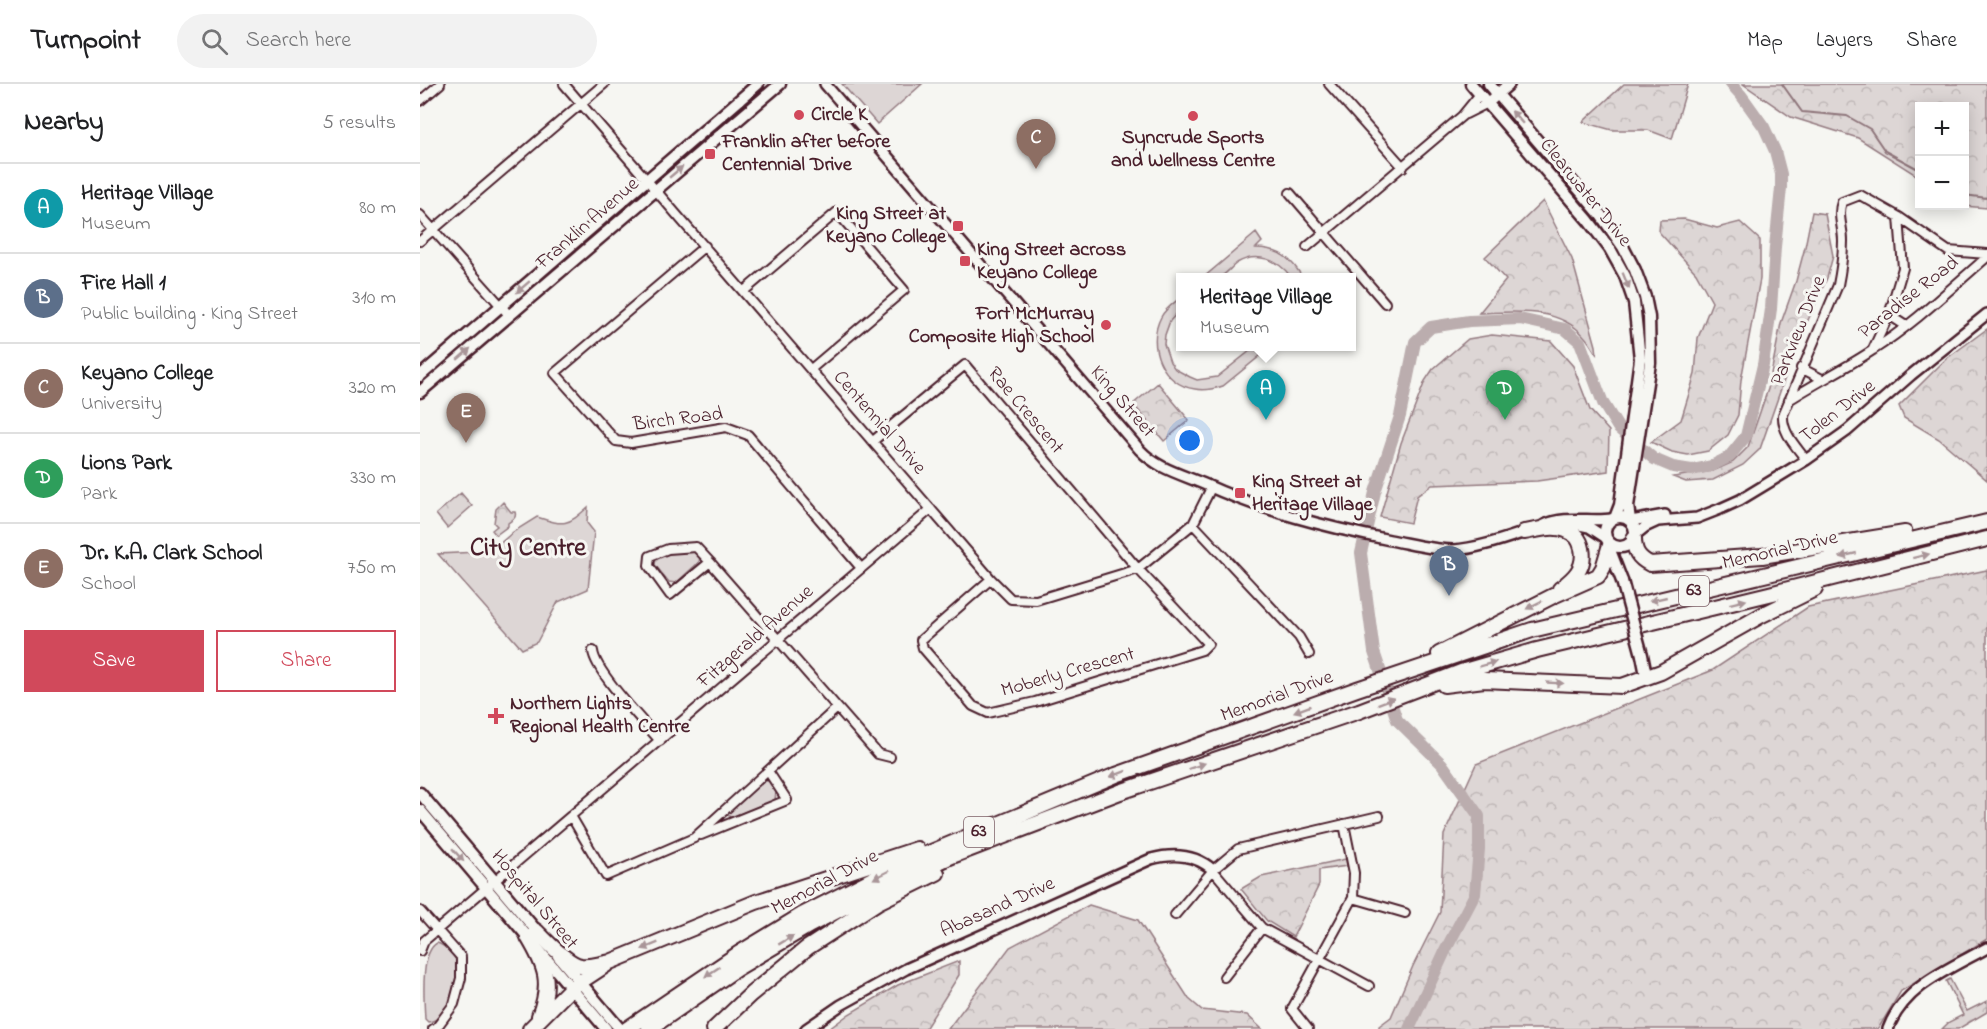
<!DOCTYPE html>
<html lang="en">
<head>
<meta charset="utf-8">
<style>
	:root { --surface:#fff; --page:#f2f2f2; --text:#202124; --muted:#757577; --line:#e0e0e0; --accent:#d1495b }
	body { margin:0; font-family:"Indie Flower",sans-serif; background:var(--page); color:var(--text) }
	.controls { position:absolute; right:18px; top:18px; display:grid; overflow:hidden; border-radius:0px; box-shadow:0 3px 15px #0003 }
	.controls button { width:54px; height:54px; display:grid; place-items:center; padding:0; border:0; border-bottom:2px solid var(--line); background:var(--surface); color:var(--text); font:30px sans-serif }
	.you { position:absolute; left:770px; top:357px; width:21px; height:21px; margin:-15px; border:4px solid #fff; border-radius:50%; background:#1a73e8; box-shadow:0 0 0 9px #1a73e833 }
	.badge { display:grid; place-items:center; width:39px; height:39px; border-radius:50%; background:var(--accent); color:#fff; font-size:20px; font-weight:700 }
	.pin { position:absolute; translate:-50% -50px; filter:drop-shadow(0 2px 3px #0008) }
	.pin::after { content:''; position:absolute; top:32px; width:21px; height:18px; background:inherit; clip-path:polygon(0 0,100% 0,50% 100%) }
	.popup { position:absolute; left:756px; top:189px; width:180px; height:78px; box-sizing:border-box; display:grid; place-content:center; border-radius:0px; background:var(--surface); filter:drop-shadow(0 2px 4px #0005); font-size:20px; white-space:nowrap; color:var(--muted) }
	.popup b { font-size:22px; color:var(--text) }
	.popup::after { content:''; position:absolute; left:50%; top:100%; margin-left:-12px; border:12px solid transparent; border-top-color:var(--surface) }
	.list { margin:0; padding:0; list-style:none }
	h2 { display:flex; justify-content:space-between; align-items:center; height:78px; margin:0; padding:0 24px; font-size:26px }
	h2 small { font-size:20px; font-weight:400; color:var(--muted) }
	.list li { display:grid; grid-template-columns:39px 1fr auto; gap:18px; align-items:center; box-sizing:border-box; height:90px; padding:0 24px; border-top:2px solid var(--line) }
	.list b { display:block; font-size:22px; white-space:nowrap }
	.list p { margin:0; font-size:20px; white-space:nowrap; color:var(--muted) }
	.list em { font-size:20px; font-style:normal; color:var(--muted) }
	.actions { display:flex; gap:12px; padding:18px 24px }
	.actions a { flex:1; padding:14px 0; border:2px solid var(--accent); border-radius:0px; text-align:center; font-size:21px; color:var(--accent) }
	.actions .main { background:var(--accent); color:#fff }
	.icon { flex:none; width:33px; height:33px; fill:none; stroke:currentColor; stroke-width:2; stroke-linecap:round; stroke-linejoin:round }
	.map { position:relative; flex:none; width:1567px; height:945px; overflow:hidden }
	header { display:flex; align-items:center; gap:36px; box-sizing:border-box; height:84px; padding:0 30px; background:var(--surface); border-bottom:2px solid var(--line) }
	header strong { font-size:28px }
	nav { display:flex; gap:33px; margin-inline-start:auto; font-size:21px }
	.search { width:420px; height:54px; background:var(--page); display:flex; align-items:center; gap:15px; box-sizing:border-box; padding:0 21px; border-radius:33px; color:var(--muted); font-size:22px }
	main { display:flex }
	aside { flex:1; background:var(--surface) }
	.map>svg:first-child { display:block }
	.grass { fill:#ddd6d5; stroke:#947a80; stroke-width:1.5 }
	.forest { fill:url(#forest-crowns); stroke:#947a80; stroke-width:1.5 }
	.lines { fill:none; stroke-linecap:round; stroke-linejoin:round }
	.stream { stroke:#8e747a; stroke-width:2 }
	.river { stroke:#bbadae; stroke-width:12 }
	.minor-casing { stroke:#4a1f2b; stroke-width:12 }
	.tertiary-casing { stroke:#4a1f2b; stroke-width:14 }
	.secondary-casing { stroke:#4a1f2b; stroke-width:15 }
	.motorway-casing { stroke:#4a1f2b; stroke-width:18 }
	.minor { stroke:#f6f6f2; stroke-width:8 }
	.tertiary { stroke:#f6f6f2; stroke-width:9 }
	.secondary { stroke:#f6f6f2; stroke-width:10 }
	.motorway { stroke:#f6f6f2; stroke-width:14 }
	.secondary-bridge-casing { stroke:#4a1f2b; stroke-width:15; stroke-linecap:butt }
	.secondary-bridge { stroke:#f6f6f2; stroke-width:10 }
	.oneway { fill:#a99598 }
	.poi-dot { fill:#d1495b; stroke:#f6f6f2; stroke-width:2 }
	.labels { text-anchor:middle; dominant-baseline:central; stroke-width:6; stroke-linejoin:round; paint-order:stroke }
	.shield { fill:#f6f6f2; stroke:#7e6067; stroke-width:1.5 }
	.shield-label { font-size:18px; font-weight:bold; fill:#4a1f2b }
	.poi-label { font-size:20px; font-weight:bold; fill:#4a1f2b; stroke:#f6f6f2; text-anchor:start }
	.street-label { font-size:20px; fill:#4a1f2b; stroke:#f6f6f2 }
	.district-label { font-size:26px; font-weight:bold; fill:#4a1f2b; stroke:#f6f6f2 }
</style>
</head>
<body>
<header>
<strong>Turnpoint</strong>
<div class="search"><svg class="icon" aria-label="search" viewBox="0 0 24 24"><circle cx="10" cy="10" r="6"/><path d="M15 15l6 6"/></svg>Search here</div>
<nav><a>Map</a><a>Layers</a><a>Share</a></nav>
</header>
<main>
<aside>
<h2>Nearby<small>5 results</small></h2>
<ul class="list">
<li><span class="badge" style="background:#0f9aa8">A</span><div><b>Heritage Village</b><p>Museum</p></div><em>80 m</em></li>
<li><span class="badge" style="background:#5c6f8a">B</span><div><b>Fire Hall 1</b><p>Public building · King Street</p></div><em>310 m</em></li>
<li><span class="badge" style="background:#8d6e63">C</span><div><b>Keyano College</b><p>University</p></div><em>320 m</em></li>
<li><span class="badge" style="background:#2e9e5b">D</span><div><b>Lions Park</b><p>Park</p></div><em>330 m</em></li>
<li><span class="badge" style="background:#8d6e63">E</span><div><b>Dr. K.A. Clark School</b><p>School</p></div><em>750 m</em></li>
</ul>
<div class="actions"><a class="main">Save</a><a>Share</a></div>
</aside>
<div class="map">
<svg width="1567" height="945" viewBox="0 0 1567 945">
	<defs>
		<pattern id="forest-crowns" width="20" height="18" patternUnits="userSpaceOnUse" patternTransform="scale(1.5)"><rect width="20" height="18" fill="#ddd6d5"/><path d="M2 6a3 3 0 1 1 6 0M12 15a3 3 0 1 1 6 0" fill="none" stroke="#bfb7b7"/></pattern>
	</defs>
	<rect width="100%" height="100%" fill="#f6f6f2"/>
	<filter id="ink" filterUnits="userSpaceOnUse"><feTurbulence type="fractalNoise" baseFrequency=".0167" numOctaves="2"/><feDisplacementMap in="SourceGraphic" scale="12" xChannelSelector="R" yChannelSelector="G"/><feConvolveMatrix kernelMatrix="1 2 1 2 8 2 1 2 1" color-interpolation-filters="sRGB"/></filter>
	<g filter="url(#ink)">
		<path class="grass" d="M422,0h80l-45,40z
			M836,149l6,9 -6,6c22,0 36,10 46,29h-11c-12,-17 -34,-26 -54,-14 -6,4 -12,13 -19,15 -3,1 -10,-1 -14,-1z
			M760,214v12l-10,11 -5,14 -1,9 6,18 5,7 15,8 7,3 20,-3 38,-30h16l-48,39c-9,3 -18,5 -28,3 -33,-4 -49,-44 -34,-72 4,-8 13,-14 19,-19z
			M168,423l-1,16 7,9 -6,57 -30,13 -21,40 -15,7 -84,-95 40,-2 20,-7 15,-13 24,-15c28,9 30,9 51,-10z
			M273,466l4,2 3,5 -1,5 -23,21 -7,-1 -14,-17v-3c8,-11 25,-11 38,-12z
			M346,697h3l7,10 -1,9 -43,17 -5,-2 -1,-3 33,-29z
			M17,859c9,3 17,11 20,20 6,16 -9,58 -29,59l-3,-3c-1,-20 -5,-67 12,-76z"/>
		<path class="forest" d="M1204,0h64l-16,55 -24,-9h-36l-29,-8z
			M1323,0h244v124l-23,-2v-100h-44l-1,71 -61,-39 -67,-21z
			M1123,117l29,58 24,87 1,9c-4,-6 -8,-14 -13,-19 -26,-30 -70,-24 -105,-23l27,-33 -21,-23z
			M1392,128l13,2 8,42 -6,22 -32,71 -35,100 -17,16 -30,15 -27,2 -13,-5 40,-6 20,-9 15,-15 20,-58 13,-66 15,-42 9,-34z
			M1264,135l33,9 23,-6 20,18v39l-19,101 -3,35 -10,20 -20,16 -20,4 -16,-3 -21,-10 30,-22 14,-46 3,-36 14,-36 -16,-29 -37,-41 1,-12z
			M1567,245v151l-48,-41 -35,-21 -5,-12 47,-47z
			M1072,251l59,6 22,25 17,44 19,21 -1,40 -71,10 -105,4 -15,11 -7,27 -30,-6 21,-74 24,-62 8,-12 35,-30z
			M738,299l31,37 -25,21 -31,-37z
			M41,409l11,13 -25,22 -11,-14z
			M83,418l8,10h4c2,6 -3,8 -7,11v3l-12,9 -4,-5 5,-4 -3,-3 2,-14z
			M1567,486v369l-86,52 -23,38h-499v-3l12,-9 22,-51 27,-54 4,-77 32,-71 237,-94 95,-63z
			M926,775l1,7 -28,4v15l-26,52 -26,-16 -26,-32 20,-12z
			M669,821l49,15 51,79 13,11 45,5 15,14h-314l62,-82z
			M539,877v14l-34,54h-96l20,-15 49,-29z
			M1530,895l17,32 20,-10v11l-29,17h-16l7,-7 14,-7 -17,-34z"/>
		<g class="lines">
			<path class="stream" d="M1362,0l20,28 45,4 23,13 15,22 35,19
				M1544,111l23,3"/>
			<path class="river" d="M989,945l36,-78 30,-57 4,-45v-33l-37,-52 -45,-44 -23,-68 -13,-99 14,-61 25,-76 15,-74 16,-15 38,-6 51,-2 45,10 15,13 23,61 16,26 35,30 19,8 19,3 19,-4 18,-9 17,-21 17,-71 8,-56 4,-62 6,-59v-14l-6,-23 -11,-24 -23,-32 -10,-11"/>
			<g class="minor-casing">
				<path id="minor" d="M144,0l427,495 20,20 25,1 102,-31 55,-45 18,-36
					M909,0l74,83
					M0,17l20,-17
					M1046,30l22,-11
					M870,109l95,110
					M0,131l89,100
					M0,157l184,-157
					M285,162l-150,127 61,68 15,2 95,-16 22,8 113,133
					M887,163l155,-131 18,-22
					M324,207l93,-79 67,78 -93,79
					M1469,231l17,11
					M1453,265l16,-34 14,-47 -4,-51
					M1381,284l21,11
					M1369,316c28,-18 57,-32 84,-50 41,-26 77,-61 114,-93
					M453,357l92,-76 173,204 70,75 -6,6 -167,52 -47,11 -15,-7 -50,-58 -2,-8 70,-61
					M1386,376c-10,-14 -24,-27 -23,-45l55,-130c3,-15 5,-29 5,-44 0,-14 -6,-26 -1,-39l18,-7 39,22 49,34 39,3
					M773,440l106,113 10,17
					M290,478l-40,33 -21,-29 1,-10 18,-7 28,-2 14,15 168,192 12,3
					M173,567c2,21 52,72 67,90
					M151,732l35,60 88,-38 143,-130
					M281,751l86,-35 -19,-29
					M793,786l49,58 107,58
					M933,814l52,15
					M0,827l41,46v21l-7,26 -17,23 -4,2
					M755,831l38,-45 25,-21 141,-33
					M0,867l4,-10 507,-432
					M804,893l38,-49
					M888,945l-16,-20 61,-111 1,-25 -10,-49"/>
			</g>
			<g class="tertiary-casing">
				<path id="tertiary" d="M405,0l315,366c18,19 41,24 64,34 59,27 122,43 186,56 21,4 43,10 63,10 23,-1 54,-12 75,-19
					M1211,437l34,-6
					M1150,439l19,4 17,11
					M1124,441c22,-10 45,-3 68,-6
					M1215,451l10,-8 13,-6 39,-3 23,-9 20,-9 66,-40 41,-29 64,-56 76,-61
					M386,945l35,-24 65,-36 245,-110c23,-6 44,-5 62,11
					M1468,945c16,-43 61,-60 99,-81"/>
			</g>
			<g class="secondary-casing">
				<path id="secondary" d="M1051,0l117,136 22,29 15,27 9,26 6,57 -20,146 -5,13
					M1069,0l111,130 23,33 12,23 10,27 4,20 1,46 -22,143 2,14
					M1072,15l17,-15
					M0,292l338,-292
					M0,308l360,-308
					M1185 448a15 15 0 1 1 30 0a15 15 0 1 1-30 0Z
					M1188,461l14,36
					M1222,571l4,20
					M0,709l120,142
					M0,726l186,219
					M138,872l62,73"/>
			</g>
			<g class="motorway-casing">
				<path id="motorway" d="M1104,448c13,-2 29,-7 42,-2 18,6 21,29 11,43 -4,6 -11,11 -17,16
					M1214,454c0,13 4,20 16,26l112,-8 143,-23
					M1019,570l116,-59 43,-19 5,-8 6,-20
					M1024,601l40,-5 138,6 39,-14 101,-57 53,-26
					M116,847c11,10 31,33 45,35 10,1 20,-2 29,-4l146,-60 161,-53
					M108,853c18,30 24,46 11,79
					M110,945l41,-41 35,-23
					M207,945l111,-75 64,-39 98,-50 216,-90 241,-86 175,-59 455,-108
					M229,945l87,-60 74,-44 61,-32 81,-37 168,-64 239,-81 102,-39 76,-22 232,-56 218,-55
					M294,945l37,-35 56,-46 71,-46 59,-29"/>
			</g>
			<use href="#minor" class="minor"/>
			<use href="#tertiary" class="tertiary"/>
			<use href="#secondary" class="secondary"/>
			<use href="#motorway" class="motorway"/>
			<g class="secondary-bridge-casing">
				<path id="secondary-bridge" d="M1202,497l20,74"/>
			</g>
			<use href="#secondary-bridge" class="secondary-bridge"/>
		</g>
		<defs><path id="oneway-solid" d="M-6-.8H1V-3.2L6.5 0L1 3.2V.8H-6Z" transform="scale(1.5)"/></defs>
		<g class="oneway">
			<use href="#oneway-solid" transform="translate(1097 33) rotate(-131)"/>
			<use href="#oneway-solid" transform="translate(256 88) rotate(-40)"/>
			<use href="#oneway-solid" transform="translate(1206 197) rotate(68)"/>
			<use href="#oneway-solid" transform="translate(103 203) rotate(139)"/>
			<use href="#oneway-solid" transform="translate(44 270) rotate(-41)"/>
			<use href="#oneway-solid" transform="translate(1428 471) rotate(167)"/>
			<use href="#oneway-solid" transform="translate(1501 472) rotate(-14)"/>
			<use href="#oneway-solid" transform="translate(1238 515) rotate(167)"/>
			<use href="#oneway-solid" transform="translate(1318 518) rotate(-14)"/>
			<use href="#oneway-solid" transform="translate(1114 521) rotate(153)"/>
			<use href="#oneway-solid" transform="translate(1068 580) rotate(-16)"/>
			<use href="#oneway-solid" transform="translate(1135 599) rotate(3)"/>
			<use href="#oneway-solid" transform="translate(966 617) rotate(-20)"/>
			<use href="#oneway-solid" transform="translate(882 625) rotate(160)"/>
			<use href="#oneway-solid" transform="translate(777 682) rotate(-19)"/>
			<use href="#oneway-solid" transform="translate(698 690) rotate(159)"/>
			<use href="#oneway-solid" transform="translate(38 771) rotate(49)"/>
			<use href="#oneway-solid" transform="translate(461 791) rotate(153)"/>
			<use href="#oneway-solid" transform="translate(366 856) rotate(-31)"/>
			<use href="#oneway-solid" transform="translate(230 862) rotate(158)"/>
			<use href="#oneway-solid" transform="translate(292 888) rotate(146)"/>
		</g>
	</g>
	<g class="poi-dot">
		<circle cx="379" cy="31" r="6"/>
		<circle cx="773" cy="32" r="6"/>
		<rect x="284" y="64" width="12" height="12" rx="3"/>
		<rect x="532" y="136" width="12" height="12" rx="3"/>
		<rect x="539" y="171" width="12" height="12" rx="3"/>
		<circle cx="686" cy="241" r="6"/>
		<rect x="814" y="403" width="12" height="12" rx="3"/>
		<path d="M73 623h6v6h6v6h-6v6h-6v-6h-6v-6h6z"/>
	</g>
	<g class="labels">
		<g class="shield">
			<rect x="1259" y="492" width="30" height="30" rx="4.5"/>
			<rect x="544" y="733" width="30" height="30" rx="4.5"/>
		</g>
		<g class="shield-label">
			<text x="1274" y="507">63</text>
			<text x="559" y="748">63</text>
		</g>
		<g class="poi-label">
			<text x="391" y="31">Circle K</text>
			<text x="773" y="54" text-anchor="middle">Syncrude Sports<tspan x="773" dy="23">and Wellness Centre</tspan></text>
			<text x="302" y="58">Franklin after before<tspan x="302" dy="23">Centennial Drive</tspan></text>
			<text x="526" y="130" text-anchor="end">King Street at<tspan x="526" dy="23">Keyano College</tspan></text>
			<text x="557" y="166">King Street across<tspan x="557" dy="23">Keyano College</tspan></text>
			<text x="674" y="230" text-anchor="end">Fort McMurray<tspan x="674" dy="23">Composite High School</tspan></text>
			<text x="832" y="398">King Street at<tspan x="832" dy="23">Heritage Village</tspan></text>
			<text x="90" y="620">Northern Lights<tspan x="90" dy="23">Regional Health Centre</tspan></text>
		</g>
		<g class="street-label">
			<text transform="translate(1165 109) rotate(51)">Clearwater Drive</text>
			<text transform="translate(168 140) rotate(-41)">Franklin Avenue</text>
			<text transform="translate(1489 214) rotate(-38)">Paradise Road</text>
			<text transform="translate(1379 247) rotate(-68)">Parkview Drive</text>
			<text transform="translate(702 318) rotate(49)">King Street</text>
			<text transform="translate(605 327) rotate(50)">Rae Crescent</text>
			<text transform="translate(1418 328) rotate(-38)">Tolen Drive</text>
			<text transform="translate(258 336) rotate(-7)">Birch Road</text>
			<text transform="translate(459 339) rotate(49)">Centennial Drive</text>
			<text transform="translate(1360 467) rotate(-13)">Memorial Drive</text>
			<text transform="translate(336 553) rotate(-41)">Fitzgerald Avenue</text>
			<text transform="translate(648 589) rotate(-16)">Moberly Crescent</text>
			<text transform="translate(857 613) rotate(-20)">Memorial Drive</text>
			<text transform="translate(405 799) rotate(-28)">Memorial Drive</text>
			<text transform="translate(114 816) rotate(50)">Hospital Street</text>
			<text transform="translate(578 824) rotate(-24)">Abasand Drive</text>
		</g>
		<g class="district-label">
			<text x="108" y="465">City Centre</text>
		</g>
	</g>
</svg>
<div class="controls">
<button>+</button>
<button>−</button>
</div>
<div class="you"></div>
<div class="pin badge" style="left:846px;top:336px;background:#0f9aa8">A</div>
<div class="popup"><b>Heritage Village</b>Museum</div>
<div class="pin badge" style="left:1029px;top:512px;background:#5c6f8a">B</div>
<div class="pin badge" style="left:616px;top:85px;background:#8d6e63">C</div>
<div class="pin badge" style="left:1085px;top:336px;background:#2e9e5b">D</div>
<div class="pin badge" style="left:46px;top:359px;background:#8d6e63">E</div>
</div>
</main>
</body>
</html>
